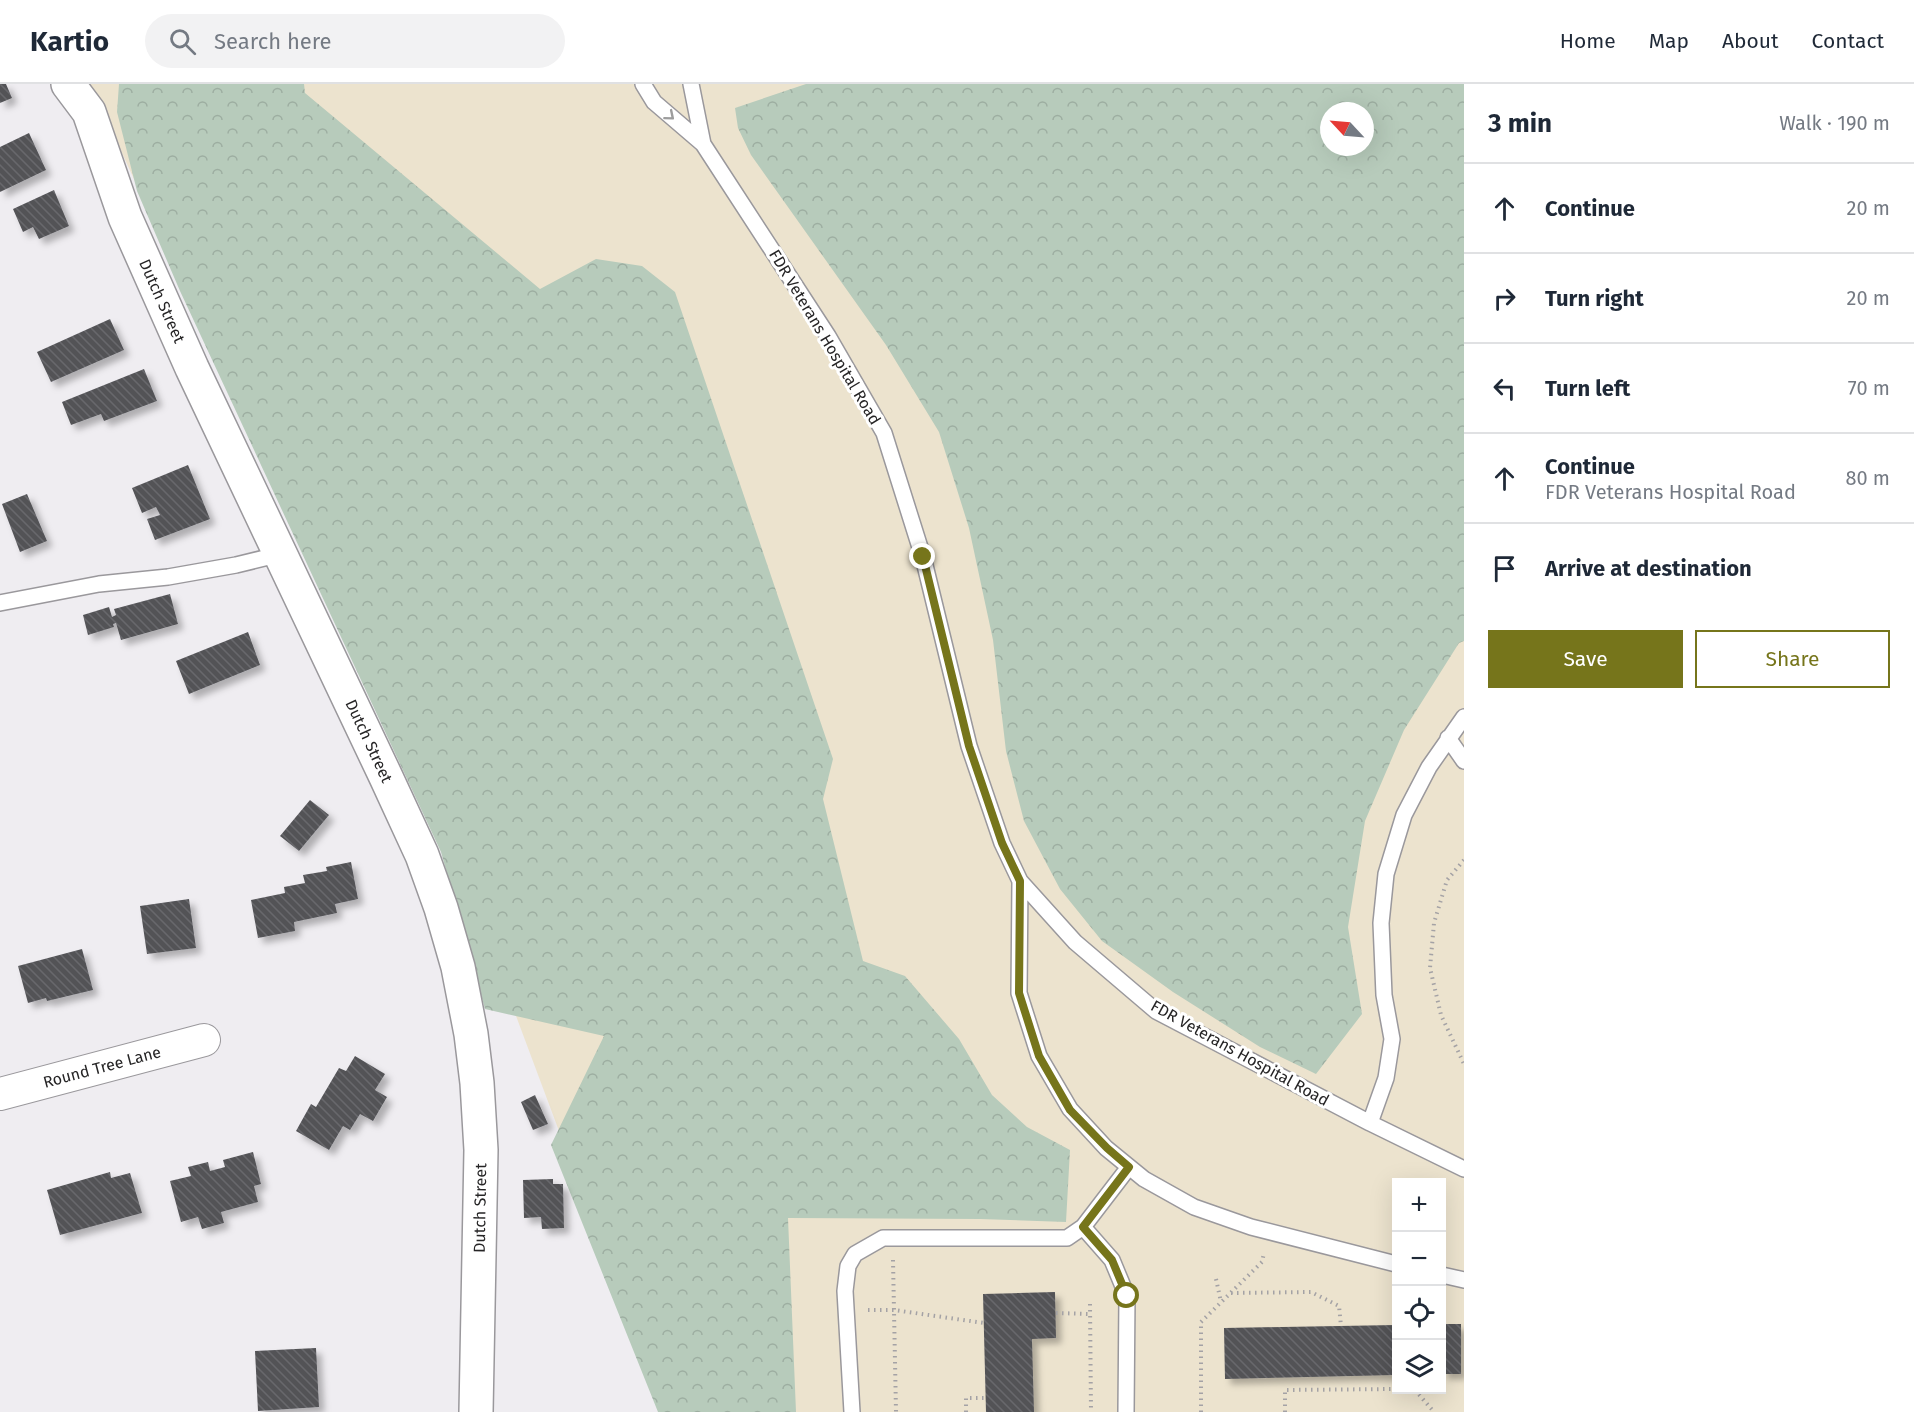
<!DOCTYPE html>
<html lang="en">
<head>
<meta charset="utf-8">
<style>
	:root { --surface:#fff; --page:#f2f2f3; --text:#1f2937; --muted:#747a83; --line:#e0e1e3; --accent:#76751b }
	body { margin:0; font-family:"Fira Sans",sans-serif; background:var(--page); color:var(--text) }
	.controls { position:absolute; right:18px; bottom:18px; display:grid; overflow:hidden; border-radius:0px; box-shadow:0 6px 24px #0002 }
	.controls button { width:54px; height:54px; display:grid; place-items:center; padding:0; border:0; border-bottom:2px solid var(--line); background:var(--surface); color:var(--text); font:30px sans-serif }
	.compass { position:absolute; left:1320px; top:18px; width:54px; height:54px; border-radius:50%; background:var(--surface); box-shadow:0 6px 24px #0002; rotate:296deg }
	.stop { position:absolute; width:18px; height:18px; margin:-14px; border:4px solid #76751b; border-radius:50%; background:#fff }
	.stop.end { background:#76751b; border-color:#fff; box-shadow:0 2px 6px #0008 }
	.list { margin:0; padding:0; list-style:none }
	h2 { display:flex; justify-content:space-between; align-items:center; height:78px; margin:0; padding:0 24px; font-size:26px }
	h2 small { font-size:20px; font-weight:400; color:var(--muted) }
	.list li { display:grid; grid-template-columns:39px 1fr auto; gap:18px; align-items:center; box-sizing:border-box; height:90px; padding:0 24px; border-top:2px solid var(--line) }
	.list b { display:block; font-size:22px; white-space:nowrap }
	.list p { margin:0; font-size:20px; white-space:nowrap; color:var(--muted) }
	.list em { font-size:20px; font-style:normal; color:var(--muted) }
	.actions { display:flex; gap:12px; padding:18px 24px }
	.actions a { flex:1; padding:14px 0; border:2px solid var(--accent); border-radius:0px; text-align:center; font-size:21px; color:var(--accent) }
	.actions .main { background:var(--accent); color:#fff }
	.icon { flex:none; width:33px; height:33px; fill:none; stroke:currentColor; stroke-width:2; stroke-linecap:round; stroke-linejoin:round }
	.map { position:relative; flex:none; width:1464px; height:1328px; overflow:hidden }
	header { display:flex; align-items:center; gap:36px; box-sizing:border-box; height:84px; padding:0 30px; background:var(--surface); border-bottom:2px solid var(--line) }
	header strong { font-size:28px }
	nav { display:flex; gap:33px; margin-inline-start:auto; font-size:21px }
	.search { width:420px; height:54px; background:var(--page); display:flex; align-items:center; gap:15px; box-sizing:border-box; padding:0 21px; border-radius:33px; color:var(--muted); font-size:22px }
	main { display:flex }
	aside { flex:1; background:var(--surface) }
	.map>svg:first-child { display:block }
	.medical { fill:#ece3ce; fill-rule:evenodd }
	.forest { fill:url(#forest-crowns); fill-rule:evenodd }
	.building { fill:url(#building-back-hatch); filter:url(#shadow) }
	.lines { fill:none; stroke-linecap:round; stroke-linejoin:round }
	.service-casing { stroke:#9a989c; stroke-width:18 }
	.minor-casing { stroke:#9a989c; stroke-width:34 }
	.tertiary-casing { stroke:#9a989c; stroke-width:36 }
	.path { stroke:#a4a2a5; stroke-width:4; stroke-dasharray:1.5 4.5; stroke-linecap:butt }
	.service { stroke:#fff; stroke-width:15 }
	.minor { stroke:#fff; stroke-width:32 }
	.tertiary { stroke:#fff; stroke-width:33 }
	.oneway { stroke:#9d9d9d }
	.route { stroke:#76751b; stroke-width:8 }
	.labels { text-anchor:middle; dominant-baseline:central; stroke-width:6; stroke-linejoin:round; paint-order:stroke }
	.street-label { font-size:16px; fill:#262526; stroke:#fff }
</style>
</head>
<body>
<header>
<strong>Kartio</strong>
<div class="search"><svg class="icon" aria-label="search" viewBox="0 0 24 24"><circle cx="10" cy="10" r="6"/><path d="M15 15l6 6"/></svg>Search here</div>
<nav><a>Home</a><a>Map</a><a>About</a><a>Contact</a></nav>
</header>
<main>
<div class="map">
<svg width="1464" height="1328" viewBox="0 0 1464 1328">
	<defs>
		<pattern id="forest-crowns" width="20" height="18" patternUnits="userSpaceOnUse" patternTransform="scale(1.5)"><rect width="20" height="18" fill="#b7cbbb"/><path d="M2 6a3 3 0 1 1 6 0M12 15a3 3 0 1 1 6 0" fill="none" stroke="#9daea1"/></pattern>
		<pattern id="building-back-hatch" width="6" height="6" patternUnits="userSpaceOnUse" patternTransform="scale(1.5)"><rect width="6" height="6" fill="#535357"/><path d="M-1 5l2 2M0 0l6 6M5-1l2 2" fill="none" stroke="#68686c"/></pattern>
		<filter id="shadow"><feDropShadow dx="5.5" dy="5.5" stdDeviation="3" flood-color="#0004"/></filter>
	</defs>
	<rect width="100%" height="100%" fill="#efedf1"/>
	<path class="medical" d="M90,0h764l610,364v964h-800l-170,-455zM1396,1098h46v208h-46z"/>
	<path class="forest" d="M119,0h185l1,9 235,196 56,-30 46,7 33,26 158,467 -10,40 40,162 42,15 54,63 33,56 35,32 43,23 -4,72 -86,-3 -192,-1 8,194h-138l-107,-267 53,-109 -119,-27 -44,-157 -261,-561 -43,-100 -20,-79z
		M806,0h658v557l-5,2 -55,87 -39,91 -17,106 14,87 -46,60 -56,-27 -87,-55 -71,-51 -42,-52 -36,-68 -18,-70 -13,-111 -24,-112 -30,-96 -53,-87 -135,-190 -13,-27 -3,-20zM1329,27h36v36h-36z"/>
	<path class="building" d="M0,0h6l6,14 -12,5z
		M29,49l17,37 -46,22v-45z
		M54,106l15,36 -30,13 -6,-12 -10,5 -10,-23z
		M110,235l14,31 -73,32 -14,-30z
		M144,285l13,32 -53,20 -3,-7 -30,11 -9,-23z
		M188,381l22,54 -55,21 -8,-21 13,-4 -4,-8 -14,6 -10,-25z
		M27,410l20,47 -27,11 -18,-48z
		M170,510l8,30 -57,16 -5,-17 -3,1 1,3 -26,8 -5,-20 26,-8 3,10 4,-2 -2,-6z
		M248,548l12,33 -71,29 -13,-33z
		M310,716l19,15 -30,36 -19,-15z
		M351,778l7,37 -23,5 2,9 -43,9 1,9 -37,7 -7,-38 34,-7 -1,-6 21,-4 -2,-8 24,-4 -1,-4z
		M189,815l7,49 -49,6 -7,-48z
		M82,865l11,41 -46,11 -1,-3 -18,5 -10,-37z
		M355,972l30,18 -10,16 12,7 -14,24 -13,-7 -10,16 -7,-4 -14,24 -33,-19 15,-27 5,3 23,-39 7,3z
		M535,1011l13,29 -15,6 -12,-28z
		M253,1068l8,32 -7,2 4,16 -37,10 3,11 -22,6 -4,-12 -17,5 -11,-41 21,-5 -3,-9 20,-5 2,9 15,-4 -2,-7z
		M110,1088l1,6 19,-5 12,40 -82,22 -13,-45z
		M553,1095v5h10l1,44 -22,1 -1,-12 -17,1 -1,-38z
		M1055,1208l1,46 -24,1 2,73h-48l-3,-118z
		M1442,1240h19v50h-19z
		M1396,1241v50l-171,4 -1,-51z
		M316,1264l3,59 -61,4 -3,-60z"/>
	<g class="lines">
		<g class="service-casing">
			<path id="service" d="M643,0l11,18 49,42
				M691,0l12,60 125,192 56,97 39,124 46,189 33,97 18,38 55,61 81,69 214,112 94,46
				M0,519l99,-19 69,-7 68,-12 45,-11
				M1448,654l16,23
				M1020,797l-1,112 20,63 31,53 36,39 38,31 50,28 57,20 145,37
				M1370,1039l16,-45 6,-39 -8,-44 -3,-72 5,-49 18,-59 25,-48 35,-50
				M1083,1143l29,33 15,36 -1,116
				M1442,1191l22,5
				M852,1328l-7,-121 3,-25 7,-12 28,-16h184l16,-11 46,-60"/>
		</g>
		<g class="minor-casing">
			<path id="minor" d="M0,1010l204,-54"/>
		</g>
		<g class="tertiary-casing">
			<path id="tertiary" d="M68,0l21,28 36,105 67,151 194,409 36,78 19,53 17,59 13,67 6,49 4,67 -5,262"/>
		</g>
		<path class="path" d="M1464,776l-17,20 -13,43 -4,45 11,47 23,49
			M893,1176l3,152
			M1216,1195l5,23
			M1231,1209l80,-1 28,14 2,20
			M1090,1220l1,108
			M868,1226h26l90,13
			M1056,1229l34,1
			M1415,1306l19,22
			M966,1328v-14h19
			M1201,1328v-90l61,-60 2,-9
			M1285,1328v-22l111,-1"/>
		<use href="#service" class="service"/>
		<use href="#minor" class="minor"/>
		<use href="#tertiary" class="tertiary"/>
	</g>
	<defs><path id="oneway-chevron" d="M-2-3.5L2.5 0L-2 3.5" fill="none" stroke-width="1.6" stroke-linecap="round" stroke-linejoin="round" transform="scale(1.5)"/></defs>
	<use class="oneway" href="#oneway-chevron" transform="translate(670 32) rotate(40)"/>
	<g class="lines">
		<path class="route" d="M923,473l46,189 33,97 18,38 -1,112 20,63 31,54 37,38 22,19 -46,60 29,33 15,36"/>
	</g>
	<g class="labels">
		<g class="street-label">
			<text transform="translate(162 217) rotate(66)">Dutch Street</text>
			<text transform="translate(825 253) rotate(59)">FDR Veterans Hospital Road</text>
			<text transform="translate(369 657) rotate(65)">Dutch Street</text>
			<text transform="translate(1240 969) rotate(29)">FDR Veterans Hospital Road</text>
			<text transform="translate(102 983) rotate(-15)">Round Tree Lane</text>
			<text transform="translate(480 1124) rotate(-89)">Dutch Street</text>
		</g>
	</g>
</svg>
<div class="controls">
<button>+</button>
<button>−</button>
<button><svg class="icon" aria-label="locate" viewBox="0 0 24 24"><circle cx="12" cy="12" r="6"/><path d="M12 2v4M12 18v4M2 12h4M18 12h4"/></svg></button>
<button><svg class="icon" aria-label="layers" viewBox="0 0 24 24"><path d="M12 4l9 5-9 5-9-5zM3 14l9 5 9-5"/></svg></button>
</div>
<svg class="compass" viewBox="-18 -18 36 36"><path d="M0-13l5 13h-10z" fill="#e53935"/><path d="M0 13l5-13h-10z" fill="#747a83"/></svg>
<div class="stop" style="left:1127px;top:1212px"></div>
<div class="stop end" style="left:923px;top:473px"></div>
</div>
<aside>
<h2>3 min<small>Walk · 190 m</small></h2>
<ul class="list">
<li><svg class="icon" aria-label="ahead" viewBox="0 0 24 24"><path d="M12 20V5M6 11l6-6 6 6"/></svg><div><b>Continue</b></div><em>20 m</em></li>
<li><svg class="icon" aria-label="right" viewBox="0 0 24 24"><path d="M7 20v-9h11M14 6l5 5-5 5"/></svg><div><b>Turn right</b></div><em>20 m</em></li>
<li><svg class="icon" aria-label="left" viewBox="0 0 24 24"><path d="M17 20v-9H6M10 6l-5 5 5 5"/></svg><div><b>Turn left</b></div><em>70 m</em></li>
<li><svg class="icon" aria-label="ahead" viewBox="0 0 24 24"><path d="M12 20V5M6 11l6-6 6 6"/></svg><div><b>Continue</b><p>FDR Veterans Hospital Road</p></div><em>80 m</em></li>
<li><svg class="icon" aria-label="arrive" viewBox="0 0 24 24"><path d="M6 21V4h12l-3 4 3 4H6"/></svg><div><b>Arrive at destination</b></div></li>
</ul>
<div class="actions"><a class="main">Save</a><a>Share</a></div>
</aside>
</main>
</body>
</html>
